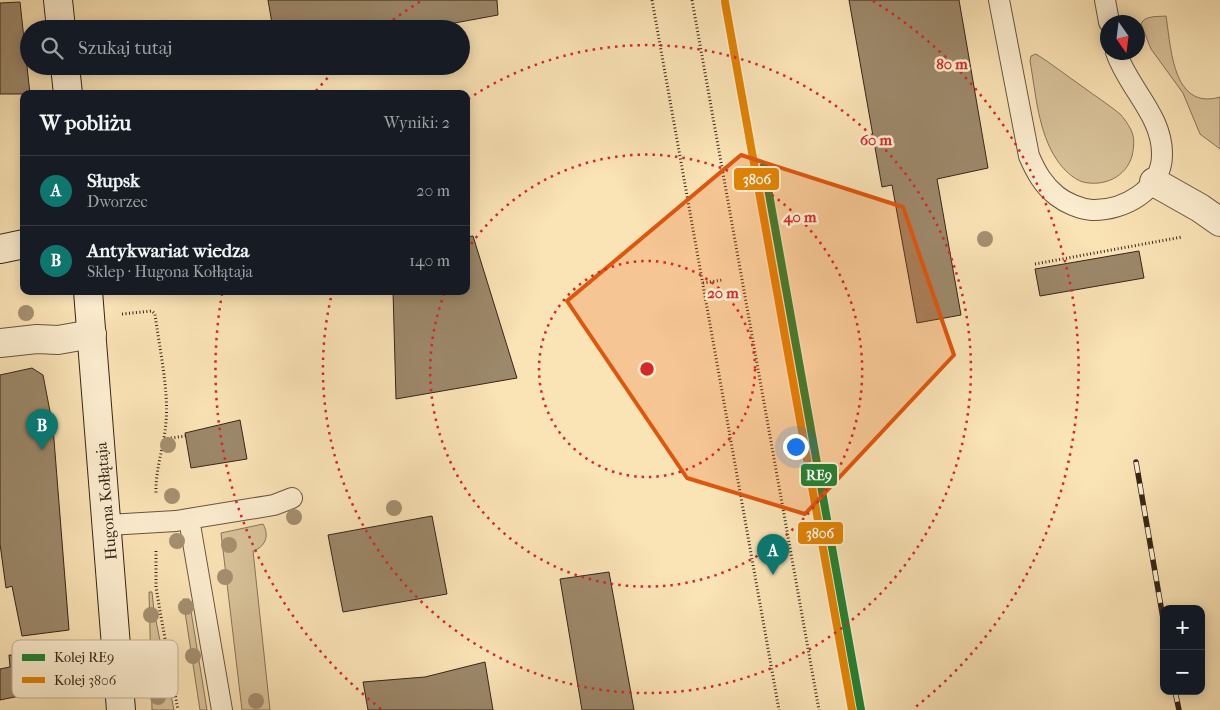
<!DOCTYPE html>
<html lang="pl">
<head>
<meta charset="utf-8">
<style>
	:root { --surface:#171b24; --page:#242831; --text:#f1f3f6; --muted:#9ea1a6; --line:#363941; --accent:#0f766e }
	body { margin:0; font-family:"IM FELL French Canon",serif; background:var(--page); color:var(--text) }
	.controls { position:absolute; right:15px; bottom:15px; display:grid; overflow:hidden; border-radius:10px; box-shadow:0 2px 12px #0003 }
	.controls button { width:45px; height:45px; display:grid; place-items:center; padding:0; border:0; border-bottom:1px solid var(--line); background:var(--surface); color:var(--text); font:25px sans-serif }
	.compass { position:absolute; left:1100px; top:15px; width:45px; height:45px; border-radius:50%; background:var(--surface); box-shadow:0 2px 12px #0003; rotate:166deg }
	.you { position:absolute; left:795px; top:446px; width:18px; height:18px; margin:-12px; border:4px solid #fff; border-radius:50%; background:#1a73e8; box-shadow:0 0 0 8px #1a73e833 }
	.badge { display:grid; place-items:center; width:32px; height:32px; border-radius:50%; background:var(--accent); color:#fff; font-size:16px; font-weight:700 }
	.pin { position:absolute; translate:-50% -41px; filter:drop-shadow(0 1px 2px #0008) }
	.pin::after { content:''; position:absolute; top:26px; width:18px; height:15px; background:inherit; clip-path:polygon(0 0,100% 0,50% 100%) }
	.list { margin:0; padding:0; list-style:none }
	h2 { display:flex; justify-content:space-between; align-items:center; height:65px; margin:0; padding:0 20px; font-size:21px }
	h2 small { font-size:16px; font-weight:400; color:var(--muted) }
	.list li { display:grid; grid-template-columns:32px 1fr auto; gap:15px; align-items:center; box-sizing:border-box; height:70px; padding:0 20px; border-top:1px solid var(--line) }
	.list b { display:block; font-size:19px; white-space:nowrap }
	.list p { margin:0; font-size:16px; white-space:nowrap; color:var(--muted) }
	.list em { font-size:16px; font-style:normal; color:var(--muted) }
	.icon { flex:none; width:28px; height:28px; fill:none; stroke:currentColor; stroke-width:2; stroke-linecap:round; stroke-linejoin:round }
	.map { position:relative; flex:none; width:1220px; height:710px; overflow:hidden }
	.search { position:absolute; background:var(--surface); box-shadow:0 2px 12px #0003; left:20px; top:20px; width:450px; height:55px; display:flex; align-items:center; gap:12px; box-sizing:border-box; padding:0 18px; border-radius:28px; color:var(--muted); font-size:19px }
	.panel { position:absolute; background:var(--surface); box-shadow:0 2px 12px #0003; left:20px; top:90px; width:450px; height:205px; border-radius:10px }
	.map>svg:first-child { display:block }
	.green { fill:#d9c39a; stroke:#88745a }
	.building { fill:#9c886a; stroke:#362619 }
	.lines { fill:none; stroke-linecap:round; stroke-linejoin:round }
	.lane-casing { stroke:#675540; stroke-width:22 }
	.street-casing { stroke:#675540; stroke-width:30 }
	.secondary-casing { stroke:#362619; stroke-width:30 }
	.path { stroke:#362619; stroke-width:3; stroke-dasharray:1 2.5; stroke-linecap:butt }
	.lane { stroke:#fcedcf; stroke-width:20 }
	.street { stroke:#fcedcf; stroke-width:28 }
	.secondary { stroke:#fcedcf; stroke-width:28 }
	.rail-casing { stroke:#362619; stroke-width:5.5 }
	.rail { stroke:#fcedcf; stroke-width:4; stroke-dasharray:11; stroke-linecap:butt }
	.rail-1-casing { stroke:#fcedcf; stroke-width:11 }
	.rail-2-casing { stroke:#fcedcf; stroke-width:11 }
	.rail-1 { stroke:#238132; stroke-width:8 }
	.rail-2 { stroke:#e18404; stroke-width:8 }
	.tree { fill:#a59071 }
	.marked { fill:#df560d; fill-opacity:0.2; stroke:#df560d; stroke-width:4; stroke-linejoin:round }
	.ring { fill:none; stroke:#d62828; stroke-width:2.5; stroke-dasharray:2.5 5 }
	.labels { text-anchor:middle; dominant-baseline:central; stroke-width:5; stroke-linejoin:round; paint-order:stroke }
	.street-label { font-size:16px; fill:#362619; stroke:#fcedcf }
	.key { fill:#fcedcf; stroke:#c1b198; stroke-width:1 }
	.key-label { font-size:14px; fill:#362619 }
	.centre { fill:#d62828; stroke:#fcedcf; stroke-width:2.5 }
	.ring-label { font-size:15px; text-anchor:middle; font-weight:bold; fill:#d62828; stroke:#fcedcf; stroke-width:5; stroke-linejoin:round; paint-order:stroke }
	.line-badge { stroke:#fcedcf; stroke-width:2 }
	.badge-label { font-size:14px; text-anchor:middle; font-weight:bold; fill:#fff }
</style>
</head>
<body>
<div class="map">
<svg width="1220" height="710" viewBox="0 0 1220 710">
	<rect width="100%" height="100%" fill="#fae3b5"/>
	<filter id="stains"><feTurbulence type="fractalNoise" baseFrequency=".004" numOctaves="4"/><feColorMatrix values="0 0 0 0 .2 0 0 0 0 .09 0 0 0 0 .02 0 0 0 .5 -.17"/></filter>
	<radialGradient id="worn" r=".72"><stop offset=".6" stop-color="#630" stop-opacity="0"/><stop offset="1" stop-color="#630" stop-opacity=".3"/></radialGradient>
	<path class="green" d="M1166,16c5,30 6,95 54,81v52l-20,-15 -17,-41 -32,-44 -10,-25c4,-9 16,-7 25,-8z
		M1036,54c16,10 31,22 47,33 12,9 25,17 37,27 4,4 8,10 11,16 4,8 3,17 1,26 -6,21 -28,31 -49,26 -10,-3 -20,-13 -26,-22 -19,-28 -21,-66 -27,-99l1,-5z
		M263,524c7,12 2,23 -10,27l17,159h-28l-21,-177z
		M149,592h3l2,19 20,99h-22z
		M189,599l18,111h-7l-17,-111z"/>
	<path class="building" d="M268,0h229l1,15 -76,14h-149z
		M849,0h110l29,168 -51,11 24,136 -44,8 -25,-138 -10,2z
		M20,2l10,92h-30v-91z
		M473,236l44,142 -121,21 -3,-108h73v-54z
		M1139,251l5,27 -104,18 -5,-27z
		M32,368l11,7 10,52 16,203 -47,6 -10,-50 -6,2 -6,-44v-169z
		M240,420l7,39 -56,9 -6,-35z
		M432,516l15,78 -104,18 -15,-77z
		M609,572l25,138h-52l-22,-131z
		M9,655l38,3 7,31 -54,11v-31l10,-2z
		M485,662l8,48h-125l-5,-28 62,-5z"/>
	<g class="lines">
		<g class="lane-casing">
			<path id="lane" d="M999,0l30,156c7,16 14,29 28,40 9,7 23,13 35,14 31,1 70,-20 70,-55 1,-39 -34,-67 -46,-103
				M1105,0l4,22
				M189,519l33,191
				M108,525l68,-4 98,-16 18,-7"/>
		</g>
		<g class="street-casing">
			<path id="street" d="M1154,182l46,26 20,14
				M0,343l37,-4 21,1 34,-6"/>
		</g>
		<g class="secondary-casing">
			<path id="secondary" d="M58,0l3,29
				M65,66l3,28
				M0,249l24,-5
				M88,291l33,419"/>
		</g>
		<path class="path" d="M652,0l127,710
			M692,0l127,710
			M1035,264l147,-27
			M703,283l19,-3
			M122,314l30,-3 3,3c4,32 14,77 11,108 -2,25 -11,48 -10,72
			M164,439l22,-3
			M156,551v36l4,24 18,99"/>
		<use href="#lane" class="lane"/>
		<use href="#street" class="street"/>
		<use href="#secondary" class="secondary"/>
		<g class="rail-casing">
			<path id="rail" d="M1136,462l28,162
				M1175,691l4,19"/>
		</g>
		<use href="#rail" class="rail"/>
		<g class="rail-1-casing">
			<path id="rail-1" d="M764,166l97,544"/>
		</g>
		<g class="rail-2-casing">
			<path id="rail-2" d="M725,2l127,708"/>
		</g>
		<use href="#rail-1" class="rail-1"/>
		<use href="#rail-2" class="rail-2"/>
	</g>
	<g class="tree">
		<circle cx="985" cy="239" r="8"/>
		<circle cx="26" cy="313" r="8"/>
		<circle cx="168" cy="445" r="8"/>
		<circle cx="172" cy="496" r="8"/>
		<circle cx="394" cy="508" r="8"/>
		<circle cx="294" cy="517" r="8"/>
		<circle cx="177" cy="541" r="8"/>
		<circle cx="229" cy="545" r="8"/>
		<circle cx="225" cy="577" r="8"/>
		<circle cx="186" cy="607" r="8"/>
		<circle cx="151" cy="615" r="8"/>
		<circle cx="193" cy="656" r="8"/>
		<circle cx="158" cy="697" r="8"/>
		<circle cx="256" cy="701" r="8"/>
	</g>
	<path class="marked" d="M741,155l162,52 51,148 -149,159 -118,-36 -120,-177z"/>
	<g class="ring">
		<circle cx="647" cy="369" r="108"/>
		<path d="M467 250A216 216 0 1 1 445 292"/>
		<path d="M468 99A324 324 0 1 1 332 293"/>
		<path d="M381 709A432 432 0 0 1 222 294M316 91A432 432 0 0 1 336 69M381 29A432 432 0 0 1 421 1M873 1A432 432 0 0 1 913 709"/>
	</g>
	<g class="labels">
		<g class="street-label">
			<text transform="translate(106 501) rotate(-95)">Hugona Kołłątaja</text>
		</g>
	</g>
	<rect x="12" y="640" width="166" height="58" rx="8" class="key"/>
	<rect x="22" y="654" width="23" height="7" fill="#238132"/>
	<rect x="22" y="677" width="23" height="6" fill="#e18404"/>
	<g class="key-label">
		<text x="54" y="662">Kolej RE9</text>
		<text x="54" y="685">Kolej 3806</text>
	</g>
	<circle cx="647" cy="369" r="8" class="centre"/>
	<g class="ring-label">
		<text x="952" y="69">80 m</text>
		<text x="876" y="145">60 m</text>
		<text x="800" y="222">40 m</text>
		<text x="723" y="298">20 m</text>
	</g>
	<g class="line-badge">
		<rect x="733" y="167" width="47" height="24" rx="5" fill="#e18404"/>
		<rect x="800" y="463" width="38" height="24" rx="5" fill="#238132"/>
		<rect x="797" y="521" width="47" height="24" rx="5" fill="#e18404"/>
	</g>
	<g class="badge-label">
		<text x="757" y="184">3806</text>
		<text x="819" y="480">RE9</text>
		<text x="820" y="538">3806</text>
	</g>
	<rect width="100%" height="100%" filter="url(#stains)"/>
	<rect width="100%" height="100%" fill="url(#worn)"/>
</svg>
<div class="controls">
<button>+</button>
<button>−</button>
</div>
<svg class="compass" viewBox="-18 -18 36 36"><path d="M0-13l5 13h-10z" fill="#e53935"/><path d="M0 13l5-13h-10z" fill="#9ea1a6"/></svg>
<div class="you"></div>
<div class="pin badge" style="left:773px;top:575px">A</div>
<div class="pin badge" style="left:42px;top:450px">B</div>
<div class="search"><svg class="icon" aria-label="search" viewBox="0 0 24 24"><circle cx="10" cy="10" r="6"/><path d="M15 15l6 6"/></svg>Szukaj tutaj</div>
<section class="panel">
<h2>W pobliżu<small>Wyniki: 2</small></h2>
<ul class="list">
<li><span class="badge">A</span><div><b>Słupsk</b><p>Dworzec</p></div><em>20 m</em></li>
<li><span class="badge">B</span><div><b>Antykwariat wiedza</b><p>Sklep · Hugona Kołłątaja</p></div><em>140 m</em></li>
</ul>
</section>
</div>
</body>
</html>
